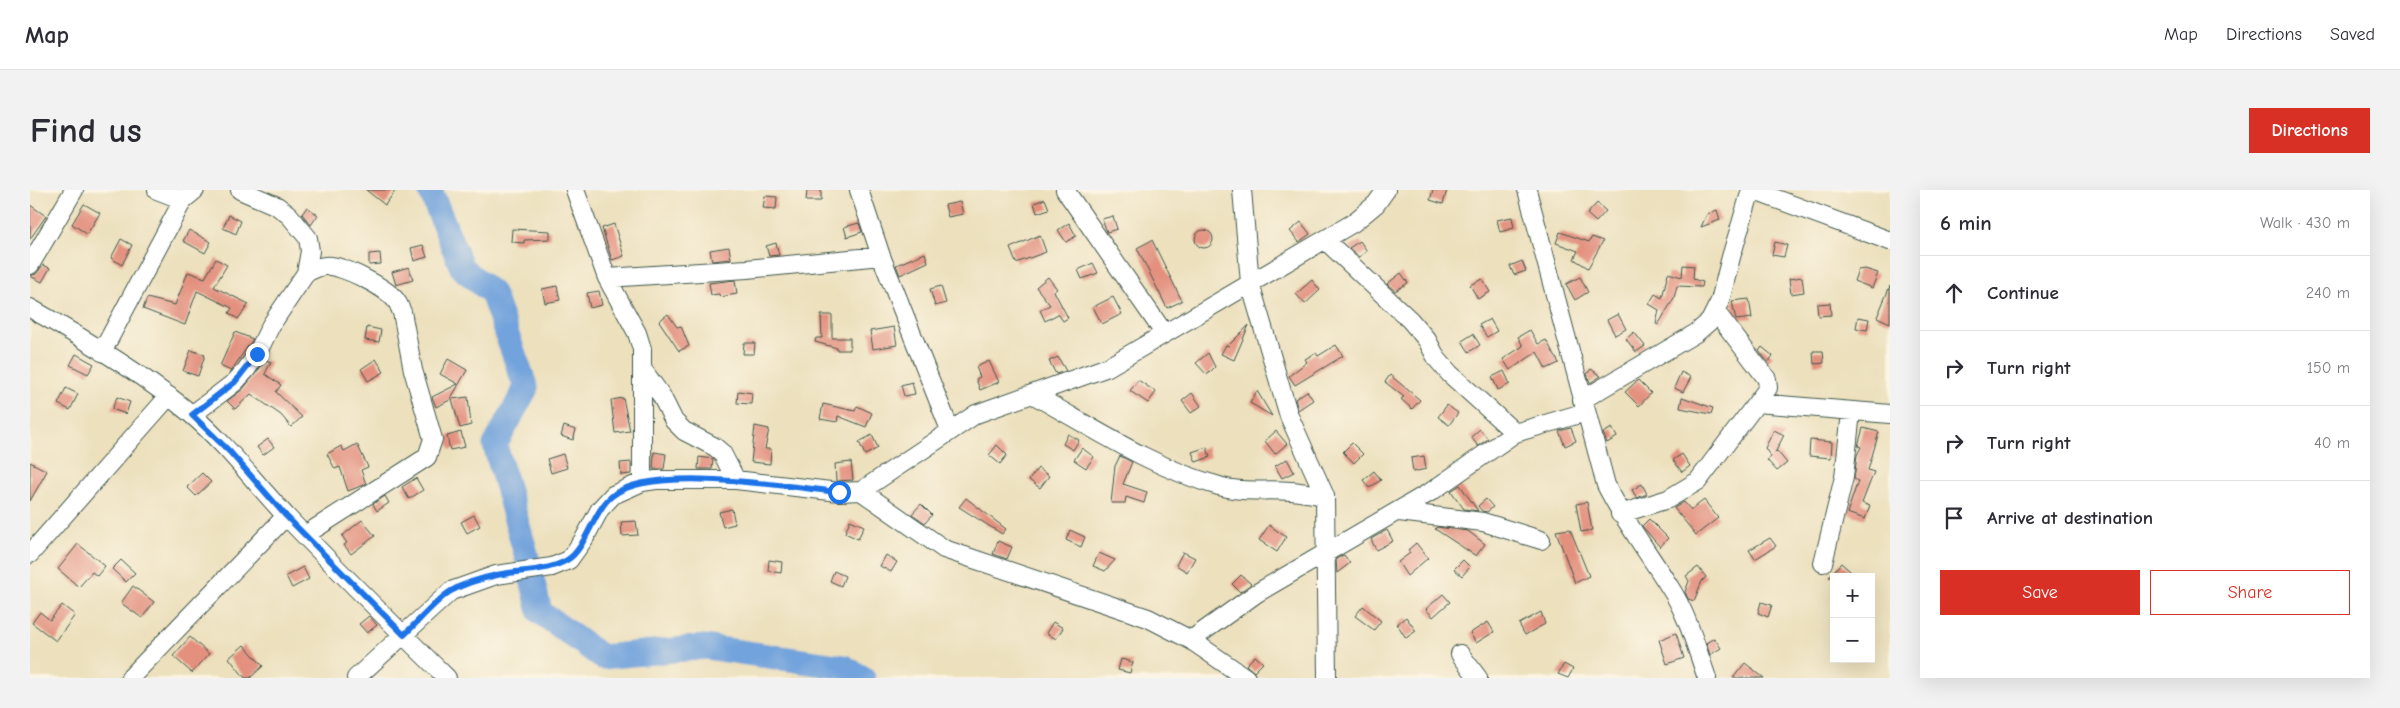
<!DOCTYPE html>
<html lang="en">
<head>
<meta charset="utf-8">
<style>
	:root { --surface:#fff; --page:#f2f2f3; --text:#2b2b33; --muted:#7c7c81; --line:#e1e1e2; --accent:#d93025 }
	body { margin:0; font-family:"Comic Neue",sans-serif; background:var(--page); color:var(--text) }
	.controls { position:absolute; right:15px; bottom:15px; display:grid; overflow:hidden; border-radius:0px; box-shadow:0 5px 20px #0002 }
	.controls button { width:45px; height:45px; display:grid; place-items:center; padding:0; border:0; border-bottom:1px solid var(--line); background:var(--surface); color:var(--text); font:25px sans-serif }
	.stop { position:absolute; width:15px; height:15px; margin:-11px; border:4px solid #1a73e8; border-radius:50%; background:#fff }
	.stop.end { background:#1a73e8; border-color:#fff; box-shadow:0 1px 5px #0008 }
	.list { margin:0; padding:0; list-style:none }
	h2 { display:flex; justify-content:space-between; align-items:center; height:65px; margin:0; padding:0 20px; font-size:21px }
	h2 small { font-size:16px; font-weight:400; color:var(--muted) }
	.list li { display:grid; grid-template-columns:32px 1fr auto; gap:15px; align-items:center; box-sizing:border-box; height:75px; padding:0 20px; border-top:1px solid var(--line) }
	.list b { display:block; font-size:19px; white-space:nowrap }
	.list em { font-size:16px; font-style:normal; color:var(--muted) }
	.actions { display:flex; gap:10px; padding:15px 20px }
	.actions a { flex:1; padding:11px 0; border:1px solid var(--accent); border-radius:0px; text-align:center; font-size:18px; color:var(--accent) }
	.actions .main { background:var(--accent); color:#fff }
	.icon { flex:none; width:28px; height:28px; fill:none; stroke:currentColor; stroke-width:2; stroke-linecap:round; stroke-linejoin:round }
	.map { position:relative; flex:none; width:1860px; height:488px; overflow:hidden; border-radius:0px }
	header { display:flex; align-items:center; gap:30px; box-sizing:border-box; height:70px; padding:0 25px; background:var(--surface); border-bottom:1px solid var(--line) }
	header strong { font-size:24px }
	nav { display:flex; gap:28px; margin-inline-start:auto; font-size:18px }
	.intro { display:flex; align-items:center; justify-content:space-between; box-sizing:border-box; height:120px; padding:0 30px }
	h1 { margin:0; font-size:35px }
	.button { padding:12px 22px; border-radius:0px; background:var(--accent); color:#fff; font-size:18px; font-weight:700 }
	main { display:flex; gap:30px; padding:0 30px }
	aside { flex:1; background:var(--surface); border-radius:0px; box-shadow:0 5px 20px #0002 }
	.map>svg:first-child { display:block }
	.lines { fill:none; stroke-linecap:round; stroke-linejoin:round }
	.river { stroke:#72a3dc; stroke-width:25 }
	.building { fill:#e3907f }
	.minor-casing { stroke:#3e5549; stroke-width:20 }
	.minor { stroke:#fff; stroke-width:18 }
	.route { stroke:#1a73e8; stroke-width:6 }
</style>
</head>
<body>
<header>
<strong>Map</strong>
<nav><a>Map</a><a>Directions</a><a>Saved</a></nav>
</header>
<div class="intro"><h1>Find us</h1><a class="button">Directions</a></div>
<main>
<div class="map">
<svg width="1860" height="488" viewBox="0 0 1860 488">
	<rect width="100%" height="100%" fill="#fcf5e5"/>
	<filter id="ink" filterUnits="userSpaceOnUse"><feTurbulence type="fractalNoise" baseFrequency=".02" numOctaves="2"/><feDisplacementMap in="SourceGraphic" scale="10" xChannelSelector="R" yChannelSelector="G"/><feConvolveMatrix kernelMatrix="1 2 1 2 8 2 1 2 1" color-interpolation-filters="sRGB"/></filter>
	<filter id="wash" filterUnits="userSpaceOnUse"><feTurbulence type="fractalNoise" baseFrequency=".0096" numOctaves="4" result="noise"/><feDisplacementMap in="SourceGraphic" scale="20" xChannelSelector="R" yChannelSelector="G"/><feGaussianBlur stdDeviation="1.12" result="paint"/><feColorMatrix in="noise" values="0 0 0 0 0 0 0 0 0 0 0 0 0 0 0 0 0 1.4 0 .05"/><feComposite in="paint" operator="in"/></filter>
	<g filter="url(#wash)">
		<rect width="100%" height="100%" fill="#ece0bd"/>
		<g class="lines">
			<path class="river" d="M400,0l32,78 30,25 34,95 -31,57 31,109 14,58 62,45 103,-10 139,20 19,11"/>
		</g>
		<g id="blocks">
			<path class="building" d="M336,0h30l-11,15z
				M777,0h14v11h-15z
				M1403,0h14l-4,14 -13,-4z
				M735,6l12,1 -1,12 -13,-1z
				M1015,9l4,10 -12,4 -3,-10z
				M930,12l3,12 -15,3 -3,-12z
				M1567,13l9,8 -10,11 -9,-8z
				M54,14l16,9 -13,21 -15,-10z
				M0,15l16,11 -16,23z
				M277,17l11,8 -7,10 -9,-11z
				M1687,20l3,10 -19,7 6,-13z
				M199,25l12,6 -5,13 -13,-6z
				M1083,26l4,13 -10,3 -5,-13z
				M1482,27l2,11 -14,4 -3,-12z
				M1271,32l9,12 -11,8 -9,-11z
				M829,33l3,9 -15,5 -3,-10z
				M1039,33l7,13 -10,6 -8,-12z
				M584,34l10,32 -12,4 -10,-32z
				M482,39l38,2v8l-26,1v3l-13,-1z
				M159,40l22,12 -6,11 -22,-12z
				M1165 49a9 9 0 1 1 18 0a9 9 0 1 1-18 0Z
				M1530,42l29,10 3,-5 11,4 -15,27 -14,-9 4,-8 -22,-8z
				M1010,45l6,17 -30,11 -6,-15z
				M91,49l11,6 -10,20 -11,-7z
				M1122,50l30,61 -15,7 -30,-60z
				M1330,51l7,10 -8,6 -10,-9z
				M1745,52l12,3 -3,12 -12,-2z
				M746,53l3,12 -10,1 -3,-10z
				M393,55l4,12 -13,4 -3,-13z
				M699,57l2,12 -19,2 -2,-11z
				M350,63l1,11 -12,1v-11z
				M895,63l3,9 -28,13 -4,-10z
				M186,69l11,6 -13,22 35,17 -11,15 -9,-6 3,-5 -35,-17 -12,34 -42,-16 4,-11 28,7 13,-33 17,6z
				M1492,71l4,10 -12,4 -4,-9z
				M1063,73l5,10 -16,6 -4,-9z
				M13,75l7,3 -8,14 -12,-6 6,-2z
				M1653,75l11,1 -1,13 10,3 -1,5 -25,-1 -3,12 -16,27 -2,-1 3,-14 -10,-6 6,-10 7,4 6,-25 14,4z
				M379,77l4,13 -17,5 -4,-13z
				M1835,79l13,4 -6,15 -18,-7 4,-11z
				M1371,83l7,10 -13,8 -8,-7z
				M1018,87l9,12 -3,2 14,27 -5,3 -5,-7 -13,7 -5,-11 10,-5 -14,-18z
				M1550,87l8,15 -13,8 -9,-16z
				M1772,87l2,15 -13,2 -2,-15z
				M1452,89l8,13 -12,7 -8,-14z
				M705,90l2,14 -17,3 -1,-3 -8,1 -2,-12z
				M1282,90l8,10 -15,14 -9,-10z
				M527,96l3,14 -15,3 -3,-14z
				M911,96l5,17 -11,3 -5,-17z
				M1860,96v37l-13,-6z
				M569,101l3,14 -12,3 -3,-15z
				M1083,107l9,17 -20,10 -9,-17z
				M1719,109l3,19 -16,2 -4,-19z
				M1800,113l1,12 -13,1 -1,-12z
				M638,124l9,13 4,-1 8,20 -10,5 -20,-30z
				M1588,124l8,15 -11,6 -8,-15z
				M791,125h11v23h18v12h-13v-2l-22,-6 1,-4h6z
				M1828,127l11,2 -2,11 -11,-2z
				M1460,129l7,12 -10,6 -8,-12z
				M1219,135l-15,35 -13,-6 5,-9 2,1z
				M337,137l14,3 -2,12 -14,-2z
				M864,137l3,18 -24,4 -3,-18z
				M1500,140l8,14 8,-4 13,23 -13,6 -9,-17 -27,18 -7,-11 20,-13 -5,-9z
				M205,142l18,7 -22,32 -11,-5z
				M1604,142l11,14 -9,6 -10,-13z
				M1443,144l7,11 -11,7 -7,-11z
				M714,153h11l-1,11h-11z
				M1306,155l7,11 -48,29 -6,-9 18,-14 -2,-3 11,-6 2,3z
				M1732,157l11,9 -5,6 -9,-11z
				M161,160l14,5 -7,21 -15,-5z
				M1783,161h10l1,12 -10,1z
				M1178,163l7,14 -8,8 -11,-12z
				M46,164l18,10 -6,10 -18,-9z
				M1028,167l8,14 -10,3 -7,-13z
				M346,169l8,13 -16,9 -7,-12z
				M418,169l19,11 -17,30 -14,7 -4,-10 26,-13 -18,-10z
				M236,170l5,2 -6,12 16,11 -5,7 26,25 -11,10 -10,-12 -30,-21 -16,15 -8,-8 16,-12z
				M959,171l10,21 -19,8 -4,-11 4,-2 -4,-10z
				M1561,179l10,7 -11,7 -3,-9z
				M1474,181l6,13 -12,6 -6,-13z
				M1651,182l10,5 -8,15 -9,-4z
				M1360,185l30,25 -8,9 -11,-10 3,-2 -19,-15z
				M1108,190l18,12 -8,11 -18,-12z
				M1608,190l13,13 -12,13 -14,-14z
				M882,192l3,12 -11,2 -3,-11z
				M36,198l12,6 -8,16 -12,-6z
				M708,201l14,2 -1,11 -14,-1z
				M1227,201l15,25 -22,-13z
				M1277,201l6,9 -15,10 -3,-11z
				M1162,203l9,13 -10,7 -9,-12z
				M87,207l13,5 -4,12 -14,-5z
				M438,207l3,28 -11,3 -8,-29z
				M1652,207l31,11 -2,6 -31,-6z
				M593,208l7,33 -15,2 -4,-33z
				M793,214l32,7 2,-5 15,7 -6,14 -28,-11 -1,6 -17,-3z
				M1417,215l11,8 -9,12 -11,-8z
				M534,236l12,4 -3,10 -12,-4z
				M725,236l14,3 -4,20h6l-1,15 -19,-2z
				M1541,238l5,13 -11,5 -6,-15z
				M1582,238l5,9 -10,6 -4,-10z
				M1833,238l16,4 -11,38 6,2 -12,31 8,3 -5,13 -18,-6 11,-32 -4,-2 3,-24 4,-8 -3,-1z
				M1450,239l8,10 -10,7 -7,-9z
				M1744,240l10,5 -9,18 2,-2 10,12 -10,8 -10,-11 4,-3 -6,-9z
				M1246,241l11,13 -12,10 -10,-13z
				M431,242l4,15 -15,3 -3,-14z
				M1038,244l11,6 -6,10 -10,-6z
				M842,245l6,13 -13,7 -6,-13z
				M238,249l6,8 -11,8 -6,-8z
				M1780,250l22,2 -1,16 -22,-2z
				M1322,253l11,11 -9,9 -11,-11z
				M327,254l11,23 -7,3 5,14 -18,7 -8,-24 -5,2 -8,-15 14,-8 3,5z
				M967,255l10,10 -7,9 -11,-9z
				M1177,257l3,10 -14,5 -4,-10z
				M1052,258l12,9 -8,11 -12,-8z
				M624,262l12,2 -2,15h-11z
				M533,264l4,14 -16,5 -4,-14z
				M1652,264l8,12 -8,6 -9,-12z
				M1090,266l12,6 -9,22 24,8 -3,11 -18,-6 -1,6h-14l4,-37z
				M1394,266l2,13 -13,3 -2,-14z
				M669,267l14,2 -1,10h-14z
				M1257,269l7,13 -12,6 -7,-12z
				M0,272l17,9 -17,30z
				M601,272v12l-10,1 -1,-12z
				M821,272l2,18 -17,1 -1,-17z
				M1008,278l11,8 -9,12 -11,-8z
				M1344,281l7,9 -12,8 -6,-8z
				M172,283l9,9 -15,14 -9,-9z
				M386,288l7,12 -14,9 -7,-12z
				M1612,294l5,10 -10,4 -5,-8z
				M1430,295l18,26 -14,-2 -13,-18z
				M355,306l4,7 -12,8 -4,-7z
				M936,308l40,31 -4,5 -43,-27z
				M1456,309l7,8 -6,5 -5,-1 -4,-5z
				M1674,310l14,18 -22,17 -22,-27 10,-6 7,8z
				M1557,312l5,28 -11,2 -5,-28z
				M891,314l11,11 -7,8 -13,-9z
				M702,319l3,15 -12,3 -4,-15z
				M444,325l6,11 -13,7 -6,-11z
				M1619,329l19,19 -8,9 -18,-21z
				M332,330l13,16 -24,18 -7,-9 3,-2 -5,-7z
				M820,330l14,6 -6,13 -13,-6z
				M606,331l2,14 -16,1 -1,-14z
				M1239,335l17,12 -9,15 -18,-12z
				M1407,337l31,4 17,13 -9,12 -41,-27z
				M1540,339l19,47 -14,7 -19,-52z
				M1040,340l15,7 -4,10 -15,-7z
				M1357,340l6,11 -17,9 -5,-11z
				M1740,348l6,8 -21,13 -6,-9z
				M968,351l14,6 -5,12 -14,-5z
				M1386,353l12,15 -21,18 -9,-14 12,-9 -2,-3z
				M48,354l27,22 -8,10 -5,-4 -13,15 -21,-18z
				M1153,362l12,6 -8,14 -11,-7z
				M1069,363l16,7 -10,11 -12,-5z
				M856,365l11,7 -6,10 -11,-6z
				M1314,365l6,8 -13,10 -1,-14z
				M91,370l14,13 -9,9 -14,-13z
				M739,370l13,2 -1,11 -13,-2z
				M1433,370l7,7 -8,9 -8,-7z
				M1811,373l9,8 -5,6h-16z
				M273,377l6,12 -17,9 -6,-12z
				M1668,377l8,10 -4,4 -8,20 -6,-2 -3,-7 4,-11 -3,-5z
				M804,381l11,5 -4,10 -11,-5z
				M1211,385l10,9 -11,8 -8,-8z
				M103,396l21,16 -12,16 -21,-15z
				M1413,404l7,8 -17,15 -7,-8z
				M1731,412l11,3 -4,12 -10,-4z
				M32,415l13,10 -19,26 -24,-18 8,-11 10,8z
				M1333,416l18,15 -7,9 -19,-14z
				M1511,422l4,12 -20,11 -6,-11z
				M339,426l8,9 -10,8 -8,-9z
				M1376,427l10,14 -10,7 -9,-14z
				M1023,432l10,6 -7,11 -10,-6z
				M1458,432l6,10 -18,11 -6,-10z
				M1646,443l8,25 -17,6 -8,-24z
				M160,447l19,17 -17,19 -19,-17z
				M1684,448l7,10 -11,7 -4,-12z
				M214,455l19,21 -13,12h-5l-16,-20z
				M1225,466l8,7 -9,9 -8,-7z
				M1091,469l12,3 -3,11 -12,-3z
				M1715,473l19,15h-31z
				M1534,474l9,5 -5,9 -10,-4z"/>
		</g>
	</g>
	<g filter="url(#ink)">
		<use href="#blocks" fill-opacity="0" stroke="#3e5549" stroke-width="1"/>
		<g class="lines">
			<g class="minor-casing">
				<path id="minor" d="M127,0l26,10
					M545,0l32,88 30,55 5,16v133
					M829,0l22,66 69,174
					M1035,0l99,143
					M1212,0l8,93 39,133 36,80 2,182
					M1497,0l79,295c18,36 42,67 63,101 18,27 27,61 38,92
					M1722,0l138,51
					M1295,50l85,80 17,20 10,19 13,15 65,59
					M0,75l44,-75
					M577,88l140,-9 134,-13
					M0,118c53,30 115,67 161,106 36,31 64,69 96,103 52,55 106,108 160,161
					M72,162l81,-152 12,-10
					M613,180l18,25 13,26 10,10 31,16 7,6 14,27
					M1002,204c60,33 120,74 187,92 23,7 48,3 72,5 11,1 22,3 34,5
					M1552,210l114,-67 14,-12 10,-20 11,-44 20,-67
					M1727,213l133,11
					M162,225l43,-33 11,-12 11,-16 14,-29 35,-52 4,-22 -2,-13 -19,-23 -12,-9 -37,-16
					M831,301l83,58 204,69 43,22 55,38
					M1369,322l84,10 58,18
					M1590,324l48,-15 30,-18 70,-93 -1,-9 -51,-67
					M275,345l122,-78 6,-18 -20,-69 -11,-58c-2,-3 -3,-8 -5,-10 -9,-14 -56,-38 -72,-36 -6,0 -13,4 -19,7
					M0,364l139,-158
					M1793,373l21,-86 7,-65
					M1161,450l66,-47 175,-102 83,-58 71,-21
					M1430,464l18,24
					M100,488l156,-162
					M326,488l95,-87 45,-16 56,-8 17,-7 15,-21 16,-30 13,-14 29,-13 14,-2h80l103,12 22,-1 115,-77 132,-47 245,-144 23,-19 10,-14"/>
			</g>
			<use href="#minor" class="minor"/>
		</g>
	</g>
	<g class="lines" filter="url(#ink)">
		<path class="route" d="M227,164l-22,28 -43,33 38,37 56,64 118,119c13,-12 33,-36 47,-44 12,-7 32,-13 46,-16 23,-5 50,-3 70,-15 19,-11 26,-49 45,-64 38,-32 177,-9 227,-4"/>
	</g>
</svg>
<div class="controls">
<button>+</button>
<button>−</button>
</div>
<div class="stop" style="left:809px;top:302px"></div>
<div class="stop end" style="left:227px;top:164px"></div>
</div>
<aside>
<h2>6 min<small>Walk · 430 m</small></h2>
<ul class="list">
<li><svg class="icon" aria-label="ahead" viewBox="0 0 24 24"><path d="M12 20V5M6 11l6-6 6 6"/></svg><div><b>Continue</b></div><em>240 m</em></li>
<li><svg class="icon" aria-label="right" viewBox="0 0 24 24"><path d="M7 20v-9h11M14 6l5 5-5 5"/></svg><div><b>Turn right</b></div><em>150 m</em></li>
<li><svg class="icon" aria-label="right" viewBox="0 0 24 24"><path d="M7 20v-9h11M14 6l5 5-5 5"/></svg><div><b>Turn right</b></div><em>40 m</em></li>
<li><svg class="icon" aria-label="arrive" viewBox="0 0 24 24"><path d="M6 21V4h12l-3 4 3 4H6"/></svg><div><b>Arrive at destination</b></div></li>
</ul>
<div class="actions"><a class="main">Save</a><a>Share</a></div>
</aside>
</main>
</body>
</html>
